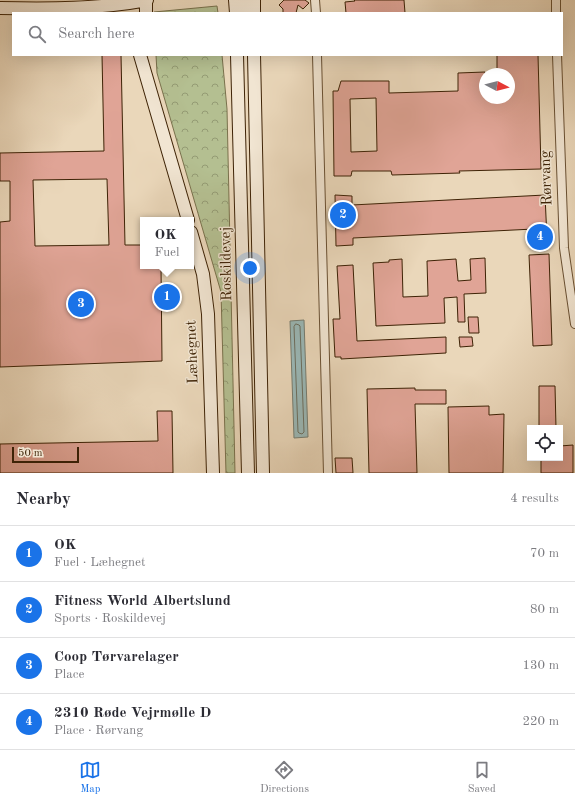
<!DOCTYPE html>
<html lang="en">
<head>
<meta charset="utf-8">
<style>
	:root { --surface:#fff; --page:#f7f7f7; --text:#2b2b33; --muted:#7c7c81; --line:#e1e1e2; --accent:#1a73e8 }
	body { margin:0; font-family:"Old Standard TT",serif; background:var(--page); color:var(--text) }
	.controls { position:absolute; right:12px; bottom:12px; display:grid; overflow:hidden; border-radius:0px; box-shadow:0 4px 16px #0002 }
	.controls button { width:36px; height:36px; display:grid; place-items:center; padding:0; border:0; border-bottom:1px solid var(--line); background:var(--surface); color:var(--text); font:20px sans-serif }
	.compass { position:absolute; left:479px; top:68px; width:36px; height:36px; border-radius:50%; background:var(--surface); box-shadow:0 4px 16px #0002; rotate:97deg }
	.scale { position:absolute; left:12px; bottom:10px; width:67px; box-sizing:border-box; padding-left:4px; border:2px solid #3e2306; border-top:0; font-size:11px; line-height:14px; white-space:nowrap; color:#3e2306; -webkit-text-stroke:3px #f1e5d2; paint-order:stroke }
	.you { position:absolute; left:250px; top:268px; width:14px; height:14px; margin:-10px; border:3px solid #fff; border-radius:50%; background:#1a73e8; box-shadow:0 0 0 6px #1a73e833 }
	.badge { display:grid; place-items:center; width:26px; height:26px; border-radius:50%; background:var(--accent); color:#fff; font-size:13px; font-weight:700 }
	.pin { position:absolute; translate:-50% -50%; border:2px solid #fff; box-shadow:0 1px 4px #0006 }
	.popup { position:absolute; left:140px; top:217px; width:54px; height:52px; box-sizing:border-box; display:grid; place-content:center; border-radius:0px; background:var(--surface); filter:drop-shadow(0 1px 3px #0005); font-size:13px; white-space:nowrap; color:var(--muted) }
	.popup b { font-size:15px; color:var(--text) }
	.popup::after { content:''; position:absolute; left:50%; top:100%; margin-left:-8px; border:8px solid transparent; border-top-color:var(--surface) }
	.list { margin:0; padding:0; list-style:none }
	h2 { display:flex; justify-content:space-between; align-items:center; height:52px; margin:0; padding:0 16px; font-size:17px }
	h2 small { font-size:13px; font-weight:400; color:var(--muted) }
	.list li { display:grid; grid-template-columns:26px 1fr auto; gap:12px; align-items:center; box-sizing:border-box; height:56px; padding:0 16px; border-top:1px solid var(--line) }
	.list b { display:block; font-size:15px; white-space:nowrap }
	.list p { margin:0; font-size:13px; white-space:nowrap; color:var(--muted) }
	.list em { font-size:13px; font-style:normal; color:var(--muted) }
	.icon { flex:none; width:22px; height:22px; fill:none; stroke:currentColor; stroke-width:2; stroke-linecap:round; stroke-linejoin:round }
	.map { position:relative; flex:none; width:575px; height:473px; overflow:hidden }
	.search { position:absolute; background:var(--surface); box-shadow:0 4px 16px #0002; left:12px; right:12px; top:12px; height:44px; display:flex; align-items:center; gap:10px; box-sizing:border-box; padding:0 14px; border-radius:0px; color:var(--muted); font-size:15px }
	.sheet { height:276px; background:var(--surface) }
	nav { display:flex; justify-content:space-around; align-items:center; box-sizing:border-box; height:56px; border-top:1px solid var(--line); background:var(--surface); font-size:11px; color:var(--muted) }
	nav a { display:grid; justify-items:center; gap:2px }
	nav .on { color:var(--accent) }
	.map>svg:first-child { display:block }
	.forest { fill:url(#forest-crowns); stroke:#79714c }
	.water { fill:#9ab8b7; stroke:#757c70 }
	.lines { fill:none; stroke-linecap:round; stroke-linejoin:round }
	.shore { stroke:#6c6e5e; stroke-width:1 }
	.building { fill:#e0a496; stroke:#3e2306; fill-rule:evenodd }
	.street-casing { stroke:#695033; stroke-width:10 }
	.secondary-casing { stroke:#3e2306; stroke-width:14 }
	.street { stroke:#f1e5d2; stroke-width:8 }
	.secondary { stroke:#f1e5d2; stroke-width:12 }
	.labels { text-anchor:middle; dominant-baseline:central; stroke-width:3; stroke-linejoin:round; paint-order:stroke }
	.street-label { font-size:15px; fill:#3e2306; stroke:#f1e5d2 }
</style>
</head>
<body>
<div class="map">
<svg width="575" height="473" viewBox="0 0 575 473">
	<defs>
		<pattern id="forest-crowns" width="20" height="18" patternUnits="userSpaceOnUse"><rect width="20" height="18" fill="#b4bf91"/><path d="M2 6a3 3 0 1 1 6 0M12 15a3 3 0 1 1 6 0" fill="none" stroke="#949b74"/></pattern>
	</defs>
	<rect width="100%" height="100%" fill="#ead7ba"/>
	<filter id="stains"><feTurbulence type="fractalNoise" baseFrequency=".005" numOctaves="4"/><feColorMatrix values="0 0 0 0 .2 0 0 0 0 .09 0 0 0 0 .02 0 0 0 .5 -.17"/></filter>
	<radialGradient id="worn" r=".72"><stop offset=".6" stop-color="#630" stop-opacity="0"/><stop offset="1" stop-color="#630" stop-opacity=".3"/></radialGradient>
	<path class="forest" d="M217,6l1,7h-64v-1z
		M156,55h66l5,54 8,364h-9l-5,-181 -64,-219z"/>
	<path class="water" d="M304,320l4,117 -14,1 -4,-117z"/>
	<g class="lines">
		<path class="shore" d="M296,324l3,1 1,1 4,106 -2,2 -3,-1 -1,-1 -4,-105z"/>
	</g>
	<path class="building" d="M284,0h21l4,3 -6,6 -5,-4 -2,8h-13v-4l-4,-4z
		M354,0h50l1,13h-59l-1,-11 10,-1z
		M102,55h19l4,190h18v21h18l1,95 -162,6v-145l10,-1v-40h-10v-28l104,-2zM107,179l2,66 -74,1 -2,-66z
		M497,55h41l3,114 -82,2 1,2 -68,2 -1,-4h-39l-1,5h-17l-1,-85h5l3,-10h48v12l69,-2v-18l27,-1v26h24v-24h-12zM376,98l1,53 -26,1 -1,-53z
		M335,195l17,1v9l193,-10 2,44 -12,1 -1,-11 -181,9v7l-17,1z
		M549,254l3,91 -19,1 -4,-91z
		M485,258l1,35 -22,1 1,28h-7l-1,-25 -13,1 1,25 -69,3 -3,-63 16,-1v-2l13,-1 1,38 25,-1 -1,-35 29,-2 2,22 13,-1 -1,-21z
		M353,265l4,76 89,-4v16l-105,6v-2h-6l-2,-38h7l-3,-53z
		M468,317h10l1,16h-10z
		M459,337h13l1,9 -13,1z
		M539,386h16l1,42h-17z
		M415,388v2h31v14h-31l2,69h-48l-2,-84z
		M489,406v9l15,-1 -1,59h-54l-1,-66z
		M157,411h15l1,62h-173v-29l158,-3z
		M573,445v28h-32v-15h19v-12z
		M335,458h17l1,15h-17z"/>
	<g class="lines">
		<g class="street-casing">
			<path id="street" d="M315,0l1,13
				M556,0v13
				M317,55l11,418
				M557,55l7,193 11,76"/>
		</g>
		<g class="secondary-casing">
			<path id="secondary" d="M235,0l1,13
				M244,0l1,13
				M254,0v13
				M0,8c49,1 99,1 147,-8
				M146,13v-13
				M140,55l48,165
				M237,55l11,418
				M254,55l9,418
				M191,232l12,42 5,40 5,159"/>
		</g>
		<use href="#street" class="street"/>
		<use href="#secondary" class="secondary"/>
	</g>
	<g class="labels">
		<g class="street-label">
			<text transform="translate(547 178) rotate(-92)">Rørvang</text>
			<text transform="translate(227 264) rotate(-91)">Roskildevej</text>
			<text transform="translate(193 352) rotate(-92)">Læhegnet</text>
		</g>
	</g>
	<rect width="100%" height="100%" filter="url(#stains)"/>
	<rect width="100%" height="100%" fill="url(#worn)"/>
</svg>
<div class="controls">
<button><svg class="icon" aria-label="locate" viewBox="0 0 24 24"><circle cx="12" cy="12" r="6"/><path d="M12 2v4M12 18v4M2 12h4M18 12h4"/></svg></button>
</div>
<svg class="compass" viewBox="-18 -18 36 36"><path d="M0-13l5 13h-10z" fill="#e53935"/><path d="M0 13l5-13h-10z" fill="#7c7c81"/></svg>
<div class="scale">50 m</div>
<div class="you"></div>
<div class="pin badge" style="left:167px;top:297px">1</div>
<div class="popup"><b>OK</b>Fuel</div>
<div class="pin badge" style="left:343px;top:215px">2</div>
<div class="pin badge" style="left:81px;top:304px">3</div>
<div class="pin badge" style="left:540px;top:237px">4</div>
<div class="search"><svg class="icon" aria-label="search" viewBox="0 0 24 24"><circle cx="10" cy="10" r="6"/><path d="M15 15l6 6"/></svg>Search here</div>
</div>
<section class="sheet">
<h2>Nearby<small>4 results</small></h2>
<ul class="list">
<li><span class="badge">1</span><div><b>OK</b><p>Fuel · Læhegnet</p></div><em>70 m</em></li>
<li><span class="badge">2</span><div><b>Fitness World Albertslund</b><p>Sports · Roskildevej</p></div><em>80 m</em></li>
<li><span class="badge">3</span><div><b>Coop Tørvarelager</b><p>Place</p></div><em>130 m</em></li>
<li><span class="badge">4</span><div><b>2310 Røde Vejrmølle D</b><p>Place · Rørvang</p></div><em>220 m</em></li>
</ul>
</section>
<nav>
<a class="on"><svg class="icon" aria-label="map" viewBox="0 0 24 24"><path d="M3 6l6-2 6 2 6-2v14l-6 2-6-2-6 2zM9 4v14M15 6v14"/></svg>Map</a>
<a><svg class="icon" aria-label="directions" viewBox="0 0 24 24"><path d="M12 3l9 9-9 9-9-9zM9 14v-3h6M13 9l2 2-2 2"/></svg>Directions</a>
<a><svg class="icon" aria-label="saved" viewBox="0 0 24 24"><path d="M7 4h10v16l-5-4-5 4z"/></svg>Saved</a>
</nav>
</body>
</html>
